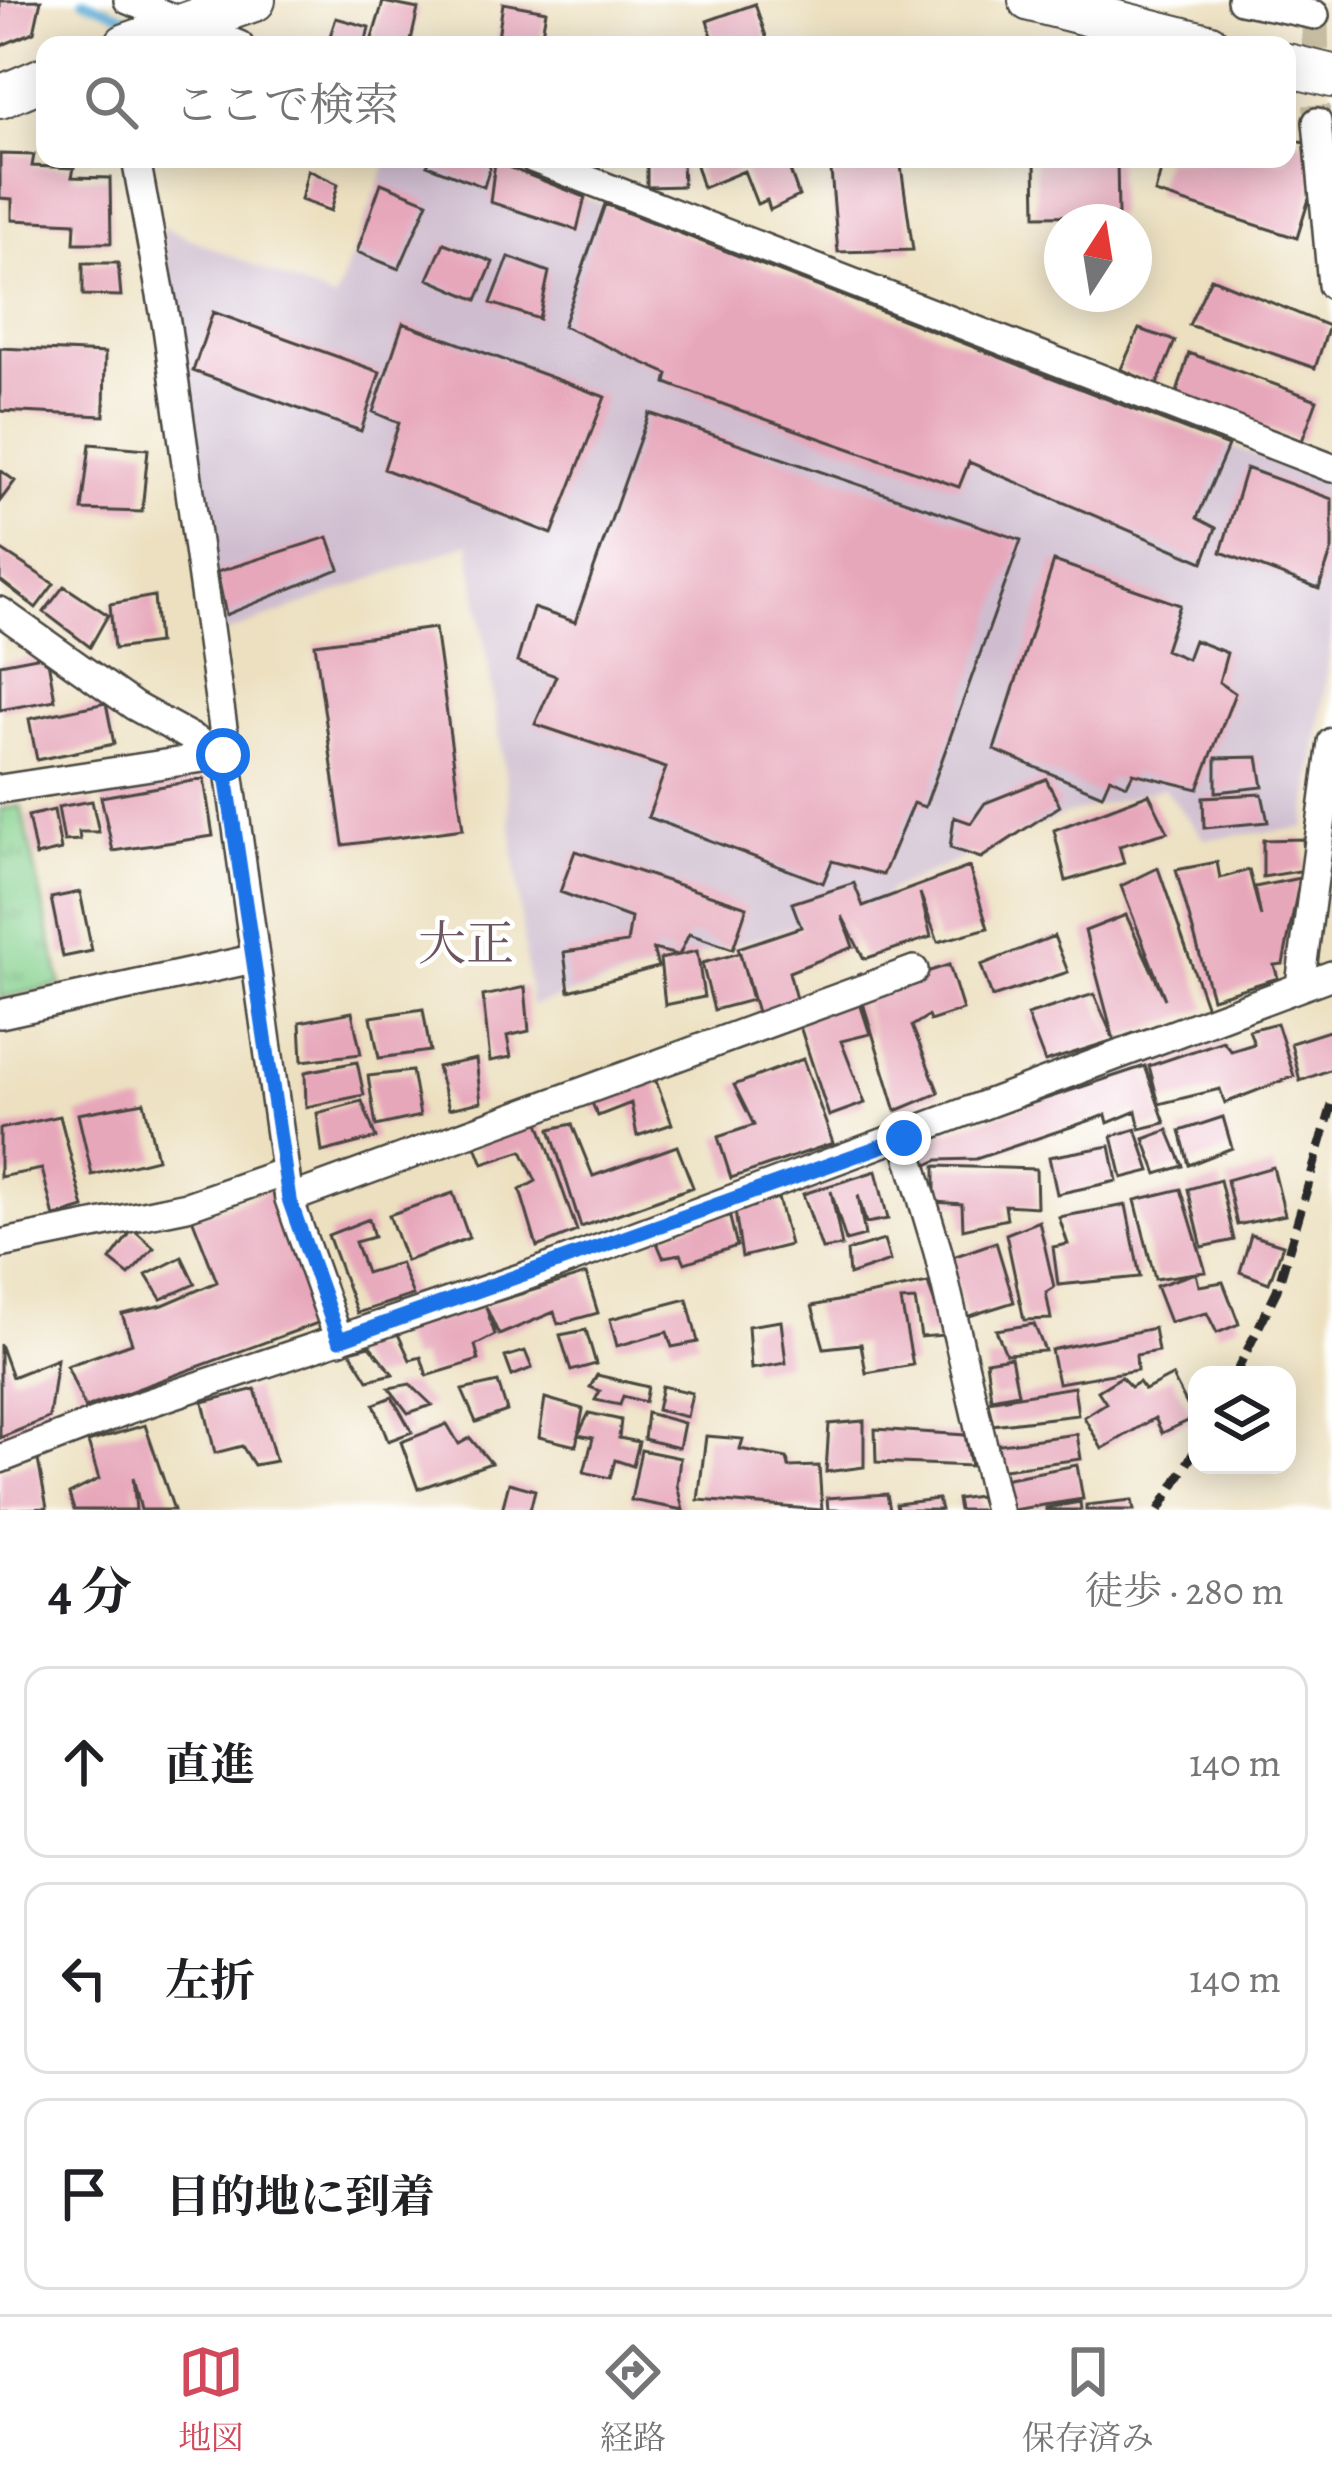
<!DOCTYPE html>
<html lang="ja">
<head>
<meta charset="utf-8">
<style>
	:root { --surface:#fff; --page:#f2f2f2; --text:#202124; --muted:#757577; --line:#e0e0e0; --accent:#d1495b }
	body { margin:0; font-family:Alegreya,"Noto Serif JP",serif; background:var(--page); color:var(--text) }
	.controls { position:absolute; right:36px; bottom:36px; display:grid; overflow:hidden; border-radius:24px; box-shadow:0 6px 30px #0003 }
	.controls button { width:108px; height:108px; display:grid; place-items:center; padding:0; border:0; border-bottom:3px solid var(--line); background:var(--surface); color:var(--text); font:60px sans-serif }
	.compass { position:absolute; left:1044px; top:204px; width:108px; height:108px; border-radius:50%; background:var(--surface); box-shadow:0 6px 30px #0003; rotate:12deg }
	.stop { position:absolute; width:36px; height:36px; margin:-27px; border:9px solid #1a73e8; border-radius:50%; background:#fff }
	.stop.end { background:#1a73e8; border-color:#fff; box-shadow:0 3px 12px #0008 }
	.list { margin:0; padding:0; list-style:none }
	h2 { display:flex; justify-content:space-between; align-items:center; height:156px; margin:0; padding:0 48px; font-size:51px }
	h2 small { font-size:39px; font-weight:400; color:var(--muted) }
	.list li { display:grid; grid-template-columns:78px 1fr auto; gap:36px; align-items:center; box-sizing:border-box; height:192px; margin:0 24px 24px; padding:0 24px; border:3px solid var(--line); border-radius:24px }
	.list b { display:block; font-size:45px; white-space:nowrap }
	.list em { font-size:39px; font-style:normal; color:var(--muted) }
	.icon { flex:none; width:66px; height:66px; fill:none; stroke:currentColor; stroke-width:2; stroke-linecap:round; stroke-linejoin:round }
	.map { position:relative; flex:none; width:1332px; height:1510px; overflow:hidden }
	.search { position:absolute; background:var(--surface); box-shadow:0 6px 30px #0003; left:36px; right:36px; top:36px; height:132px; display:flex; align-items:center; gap:30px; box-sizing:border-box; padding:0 42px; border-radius:24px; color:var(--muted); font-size:45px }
	.sheet { height:804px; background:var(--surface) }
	nav { display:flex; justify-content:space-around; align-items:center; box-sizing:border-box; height:168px; border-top:3px solid var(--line); background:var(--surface); font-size:33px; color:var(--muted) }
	nav a { display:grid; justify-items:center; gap:6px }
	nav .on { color:var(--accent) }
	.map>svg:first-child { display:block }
	.industrial { fill:#cfbdcf }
	.grass { fill:url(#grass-tufts); stroke:#587e5c; stroke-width:3 }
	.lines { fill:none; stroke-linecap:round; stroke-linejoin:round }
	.stream { stroke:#5babd5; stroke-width:9 }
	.building { fill:#e7a7bb }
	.minor-tunnel { stroke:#c5bca2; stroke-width:27; stroke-dasharray:27 14; stroke-linecap:butt }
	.minor-casing { stroke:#484641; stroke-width:32 }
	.highway-casing { stroke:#484641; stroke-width:46 }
	.minor { stroke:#fff; stroke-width:27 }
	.highway { stroke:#fff; stroke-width:42 }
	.rail { stroke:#2b2b2b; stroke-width:9; stroke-dasharray:18 9; stroke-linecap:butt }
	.route { stroke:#1a73e8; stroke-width:15 }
	.labels { text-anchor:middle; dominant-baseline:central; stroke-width:9; stroke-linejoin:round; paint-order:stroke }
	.neighbourhood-label { font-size:48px; fill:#6d565d; stroke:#fff }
</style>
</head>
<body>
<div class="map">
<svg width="1332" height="1510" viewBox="0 0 1332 1510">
	<defs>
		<pattern id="grass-tufts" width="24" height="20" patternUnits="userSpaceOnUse" patternTransform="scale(3)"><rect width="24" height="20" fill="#85d08d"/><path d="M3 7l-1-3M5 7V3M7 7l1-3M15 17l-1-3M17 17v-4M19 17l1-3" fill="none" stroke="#6da973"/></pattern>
	</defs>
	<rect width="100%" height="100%" fill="#fff"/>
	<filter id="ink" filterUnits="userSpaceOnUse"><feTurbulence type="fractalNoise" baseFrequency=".00833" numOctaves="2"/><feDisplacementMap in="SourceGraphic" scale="24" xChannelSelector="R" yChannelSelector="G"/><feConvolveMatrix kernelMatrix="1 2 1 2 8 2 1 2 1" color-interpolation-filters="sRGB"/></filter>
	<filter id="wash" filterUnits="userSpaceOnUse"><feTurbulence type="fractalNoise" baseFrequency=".004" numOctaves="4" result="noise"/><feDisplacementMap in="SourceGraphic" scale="48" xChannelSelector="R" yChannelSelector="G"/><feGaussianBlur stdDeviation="2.7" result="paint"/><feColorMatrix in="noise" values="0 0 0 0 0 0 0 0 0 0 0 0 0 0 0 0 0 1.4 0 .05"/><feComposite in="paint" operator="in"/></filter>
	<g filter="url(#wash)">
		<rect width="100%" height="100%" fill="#ece0c0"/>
		<path class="industrial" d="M388,159h96l848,326v151l-27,192 -101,11 -40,-51 -102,28 -171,73 -9,11 -351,106 -27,-241 -35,-222 -248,92 -60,-409 174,74z"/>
		<path class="grass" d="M21,806l40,179 -61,13v-189z"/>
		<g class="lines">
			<path class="stream" d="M83,0l62,24
				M503,159l28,11"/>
		</g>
		<g id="blocks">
			<path class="building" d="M41,0l-7,32 -34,14v-45z
				M383,2l35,7 -8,36h-40z
				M503,3l43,8 -6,34h-43z
				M755,4l14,41h-54l-8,-24z
				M336,18l33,9 -4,18h-38z
				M1287,137l37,13 -27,88 -142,-45 9,-34h123z
				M0,154l34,1 -2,11 42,2 -2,9 38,1 1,65h-37l1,-20 -63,-3v-21l-12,-1z
				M431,159h57l4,1 -8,27 -57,-22z
				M622,159l60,1 1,26 -36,1v-22z
				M694,159h92l13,37 -29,14 -3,-10 -10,4 -13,-33 -41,17z
				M830,159h70l13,91 -75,2z
				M1035,159h82l1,56 -82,1z
				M495,162l90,35 -8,33 -87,-28z
				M308,170l30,14 -7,27 -30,-11z
				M381,183l47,19 -29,67 -42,-17z
				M605,204l623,242 -31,72 19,10 -13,34 -234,-100 -10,25 -231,-81 -62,-23 2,-9 -105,-48z
				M444,243l49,19 -16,38 -49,-21z
				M509,257l40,15 -10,47 -48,-16z
				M83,263h35l3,33 -38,-1z
				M1211,278l118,48 -14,42 -126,-43z
				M213,312l167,60 -19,59 -168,-60z
				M403,323l202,74 -53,137 -168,-65 15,-46 -26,-11z
				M1139,329l36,12 -18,44 -36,-16z
				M0,348l105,5 -1,63 -104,-5z
				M1189,353l128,47 -15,41 -126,-45z
				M649,413l372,127 -96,267 -12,-4 -30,72 -51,-14 -9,22 -175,-66 18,-49 -131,-44 21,-48 -39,-14 16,-54 42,14z
				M90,444l58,5 -6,63 -60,-2z
				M1246,468l86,31v50l-13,40 -98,-37z
				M0,470l15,11 -15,20z
				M328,537l11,32 -113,46 -9,-43z
				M0,549l54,35 -18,24 -36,-28z
				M1054,561l126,44 -15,45 22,9 7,-19 33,13 -8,29 16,11 -37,96 -65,-16 -6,12 -17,-8 -8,18 -108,-45z
				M64,586l44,29 -18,32 -46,-35z
				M154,596l4,47 -44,6 -4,-45z
				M435,628l28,201 -120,16 -28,-201z
				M47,655l8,45 -55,10v-46z
				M106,703l8,41 -77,16 -8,-41z
				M1258,757l5,30 -47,5v-34z
				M204,779l9,57 -100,15 -12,-54z
				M1046,779l14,27 -79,52 -31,-10 4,-31 17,6 14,-20z
				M1149,794l19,38 -49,14 5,17 -58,18 -12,-51z
				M1262,794l6,28 -64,6 -1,-31z
				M92,801l7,31h-20l1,8 -16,1 -6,-34z
				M54,810l7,40 -25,6 -8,-40z
				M1303,839l2,31 -42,7v-37z
				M575,851l172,56 -14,42 -44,-15 -10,21 18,-4 7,46 -39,8 -5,-46 18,-4 -25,-6 5,18 -89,24 -5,-39 63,-9 4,-25 -71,-26z
				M1217,862l3,16 29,-8 12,47 -6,-30 45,-9 -17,86 -9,1 4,13 -66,20 -36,-128z
				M969,867l19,61 -50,14 -18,-49 11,44 -67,22 -22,-43 11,31 -64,25 8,31 -38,16 -21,-71 63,-21 -9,-24 62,-20 9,23z
				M1158,868l49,140 -93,32 -29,-109 41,-16 39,84 -44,-113z
				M80,892l12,59 -29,6 -12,-59z
				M1054,936l14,36 -76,25 -11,-32z
				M740,953l12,47 -38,10 -12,-47z
				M949,965l14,45 -33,11 -2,-5 -16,10 27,67 -43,18 -36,-118z
				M525,987l4,44 -22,5 4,21 -21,4 -7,-65z
				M855,988l15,46 -29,7 24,62 -36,13 -33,-102z
				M1094,994l20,46 -69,22 -18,-47z
				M423,1009l7,42 -51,7 -8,-41z
				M352,1012l9,42 -59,7 -2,-39z
				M1277,1023l17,53 -69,27 -5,-14 -61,15 -10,-38 74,-25 8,10 23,-7 -5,-14z
				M1332,1030v39l-32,12 -9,-38z
				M476,1059l5,43 -32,7 -12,-42z
				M803,1059l30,84 -102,35 -13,-41 36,-12 -20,-40z
				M357,1062l7,33 -58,12 -1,-35z
				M1145,1066l20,57 -25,6 -4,-18 -28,12 -2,-8 -130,44 -38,1 -13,6 -7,-25z
				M412,1071l8,45 -44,10 -8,-50z
				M653,1073l19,51 -35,12 -6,-33 -33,13 -11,-24z
				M362,1101l14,37 -54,14 -5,-39z
				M144,1102l13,57 -65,16 -14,-61z
				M535,1111l42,120 -40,16 -17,-57 16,-9 -14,-30 -39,13 -11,-28z
				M60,1116l24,92 -30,9 -12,-48 -42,8v-48z
				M1223,1117l9,31 -43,17 -9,-34z
				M572,1124l21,52 84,-30 16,41 -112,40 -31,-98z
				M1136,1129l14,42 -28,7 -10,-42z
				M1168,1130l15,36 -26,8 -13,-35z
				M1110,1146l7,35 -60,13 -8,-37z
				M935,1166l101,3 1,38 -32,-2 2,14 -44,10 -1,-25 -27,-2z
				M1273,1167l12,48 -48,10 -10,-45z
				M876,1171l12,48 -22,4 -8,-28 7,41 -19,5 -15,-50 11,55 -20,3 -19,-55z
				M1220,1180l14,60 -32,7 -14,-58z
				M1181,1189l25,83 -10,1 3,13 24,-4 16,42 -22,9 -10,-20 -37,9 -14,-36 40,-13 -41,6 -20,-79z
				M272,1190l51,131 -238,87 -18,-42 65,-23 -10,-29 41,-9 54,-23 -25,-64z
				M453,1193l16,45 -63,23 -17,-46z
				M778,1198l12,47 -48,12 -7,-46z
				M1126,1205l14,72 -82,8 -5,-38 15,-3 -9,-27z
				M728,1210l9,36 -52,17 -4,-9 -18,3 -8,-19z
				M369,1219l5,18 -19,5 11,31 34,-10 13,32 -56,18 -29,-78z
				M1039,1221l15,66 -8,5 5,27 -27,1 -18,-86z
				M133,1229l21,19 -25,27 -19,-15z
				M1251,1235l32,10 -14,38 -29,-11z
				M884,1240l6,21 -41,14 -2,-24z
				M996,1242l18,60 -48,15 -16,-59z
				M182,1257l13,27 -34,15 -15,-24z
				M586,1274l12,39 -40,11 -4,-12 -55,23 -13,-28 9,28 -20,10 4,15 -52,16 -6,-19 -11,3 -13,-28z
				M928,1283l17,52 -24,2 -6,-37 -14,1 12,64 -47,8 -5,-29 -37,4 -12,-42z
				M687,1299l11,43 -26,5 -5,-15 -50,14 -7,-27z
				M781,1321l5,42 -35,6 -3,-43z
				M1034,1324l11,27 -39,3 -10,-24z
				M1154,1328l4,23 -22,4 1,15 -79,13 -7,-33z
				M586,1330l10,34 -25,7 -11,-36z
				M0,1344l12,33 45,-18 -8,59 -49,20z
				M370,1346l23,28 -25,6 -18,-29z
				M525,1351l7,17 -20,8 -7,-19z
				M1011,1357l7,36 -27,5 -5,-37z
				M597,1375l51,12 -3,15 -22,-6 -3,9 -25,-5 5,-9 -10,-4z
				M1172,1376l22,42 -32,15 -7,-15 -53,31 -18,-32 22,-14 -8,-12 23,-14 10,10 8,-5 6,8z
				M498,1382l9,29 -31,11 -14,-32z
				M410,1384l22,21 -24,8 -19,-25z
				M662,1386l30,7 -5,24 -30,-7z
				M1074,1387l4,28 -87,10 -3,-24z
				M255,1389l21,72 -22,4 -12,-19 -27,7 -12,-51z
				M392,1397l20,35 -24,9 -14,-37z
				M545,1398l38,11 -7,37 -37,-9z
				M589,1413l32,7 -2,18 20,4 -6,24 -18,-6 -5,18 -26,-6 9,-34 -15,-3z
				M647,1413l37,10 -5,25 -35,-9z
				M864,1421v46l-38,5 3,-48z
				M447,1424l12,20 11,-6 21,25 -73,26 -17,-47z
				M145,1425l29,85h-33l-8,-33 3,33h-62l-5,-16 30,-15 -11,-37z
				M875,1429l90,6 6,31 -95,-4z
				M1077,1434l4,25 -85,11 -3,-25z
				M706,1436l37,3 -3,10 47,9 2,9 30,-1 3,44 -124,-10z
				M641,1450l39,8 -3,27 6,25 -52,-10z
				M38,1460l9,48 -47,2v-39z
				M1077,1465l6,34 -71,11 -9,-31z
				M509,1483l26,7 -5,20h-28z
				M887,1494l3,16h-62l-1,-12z
				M979,1496l5,14h-25l-2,-11z
				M938,1499l3,11h-44l-1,-6z
				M1132,1500l2,10h-48v-5z
				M1080,1502l1,8h-35v-2z"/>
		</g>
	</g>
	<g filter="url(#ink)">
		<use href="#blocks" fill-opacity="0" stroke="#484641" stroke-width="3"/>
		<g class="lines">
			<path class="minor-tunnel" d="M1315,23l2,99"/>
			<g class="minor-casing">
				<path id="minor" d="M128,0l111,45
					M1241,0l74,15
					M1317,122l15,163
					M136,159l31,169 122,871 50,141
					M534,159l798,309
					M0,611l134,95 89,49
					M0,789l223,-34
					M1300,985l32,-243
					M0,1014l253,-55
					M904,1138l34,114 60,258
					M289,1199l625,-229
					M0,1244l187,-38 98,-34
					M0,1459l130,-50 396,-133 806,-301"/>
			</g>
			<g class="highway-casing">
				<path id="highway" d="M1030,0l178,45
					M126,45l128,-45
					M1287,65l45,11
					M0,97l45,-19"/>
			</g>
			<use href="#minor" class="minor"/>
			<use href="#highway" class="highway"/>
			<path class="rail" d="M1235,1375l42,-85 55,-185
				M1159,1510l38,-63"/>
		</g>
	</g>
	<g class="lines" filter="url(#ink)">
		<path class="route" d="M223,755l66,444 50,141 565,-202"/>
	</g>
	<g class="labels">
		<g class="neighbourhood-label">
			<text x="466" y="944">大正</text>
		</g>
	</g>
</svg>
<div class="controls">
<button><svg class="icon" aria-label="layers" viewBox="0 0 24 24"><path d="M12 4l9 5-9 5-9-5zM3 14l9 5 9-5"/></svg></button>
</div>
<svg class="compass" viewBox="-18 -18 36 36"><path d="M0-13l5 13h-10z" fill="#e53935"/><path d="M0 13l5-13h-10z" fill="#757577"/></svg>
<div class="stop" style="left:223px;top:755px"></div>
<div class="stop end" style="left:904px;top:1138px"></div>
<div class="search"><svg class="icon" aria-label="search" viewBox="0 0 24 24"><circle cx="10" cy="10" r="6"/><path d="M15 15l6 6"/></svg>ここで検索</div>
</div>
<section class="sheet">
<h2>4 分<small>徒歩 · 280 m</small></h2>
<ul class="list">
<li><svg class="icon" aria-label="ahead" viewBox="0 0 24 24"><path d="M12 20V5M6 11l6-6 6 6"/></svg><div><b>直進</b></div><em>140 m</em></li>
<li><svg class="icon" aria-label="left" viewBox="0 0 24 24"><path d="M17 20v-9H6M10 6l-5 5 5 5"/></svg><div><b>左折</b></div><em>140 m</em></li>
<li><svg class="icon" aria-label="arrive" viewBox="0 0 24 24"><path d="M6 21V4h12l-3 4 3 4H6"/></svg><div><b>目的地に到着</b></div></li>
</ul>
</section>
<nav>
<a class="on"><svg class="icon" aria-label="map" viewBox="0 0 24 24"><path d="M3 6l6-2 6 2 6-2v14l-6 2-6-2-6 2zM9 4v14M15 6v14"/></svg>地図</a>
<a><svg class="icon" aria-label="directions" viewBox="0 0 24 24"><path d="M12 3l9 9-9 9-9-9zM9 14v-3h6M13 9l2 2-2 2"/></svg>経路</a>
<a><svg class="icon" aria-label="saved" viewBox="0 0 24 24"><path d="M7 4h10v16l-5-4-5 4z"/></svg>保存済み</a>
</nav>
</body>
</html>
